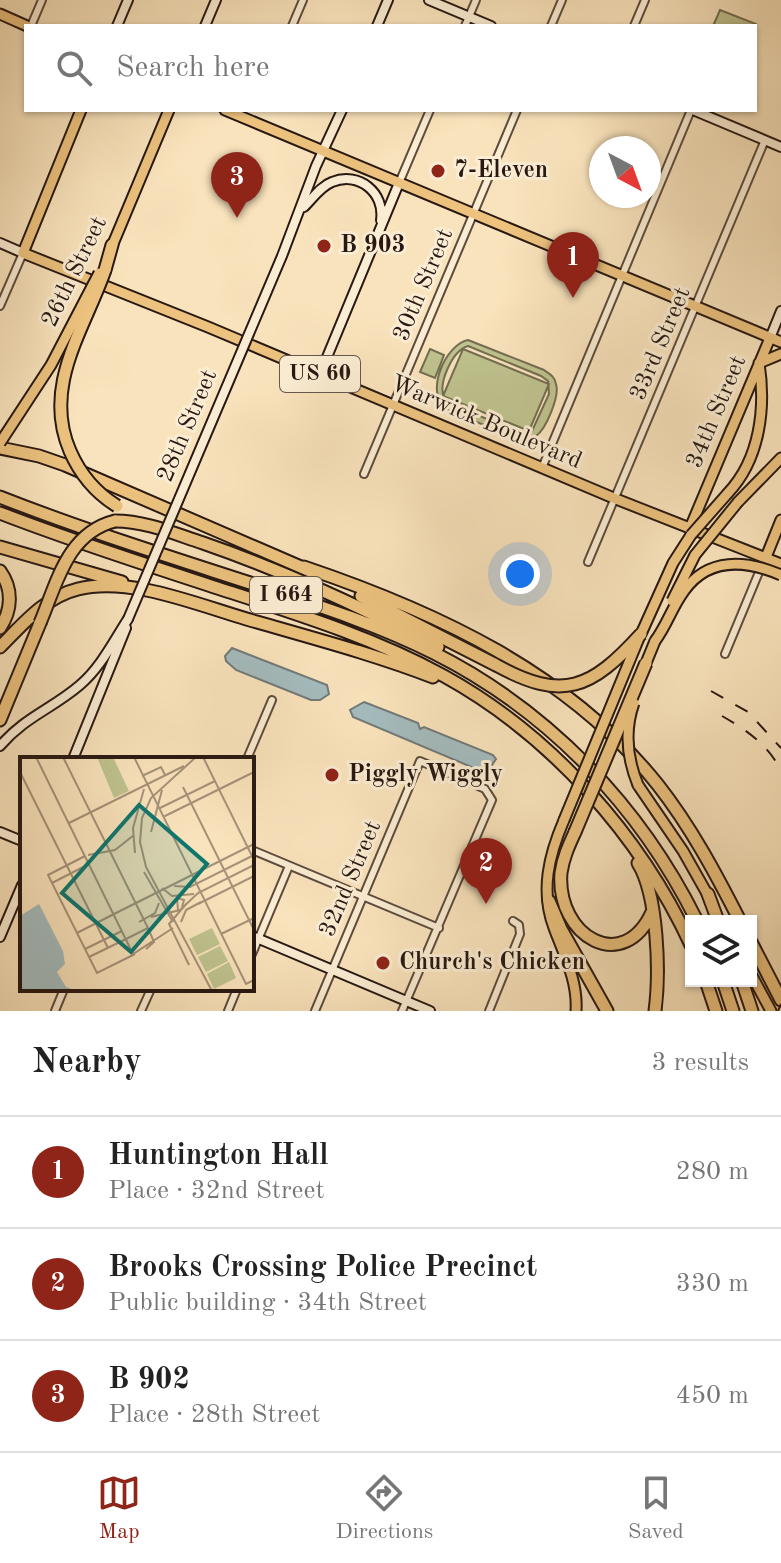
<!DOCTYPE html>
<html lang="en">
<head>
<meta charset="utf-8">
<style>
	:root { --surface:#fff; --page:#f6f6f6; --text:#222; --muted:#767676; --line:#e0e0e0; --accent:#8f2418 }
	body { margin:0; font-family:"Old Standard TT",serif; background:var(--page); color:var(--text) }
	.controls { position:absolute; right:24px; bottom:24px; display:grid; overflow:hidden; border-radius:0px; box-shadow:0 2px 6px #0004 }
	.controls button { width:72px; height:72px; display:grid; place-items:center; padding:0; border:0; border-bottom:2px solid var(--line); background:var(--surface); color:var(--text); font:40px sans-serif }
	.compass { position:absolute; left:589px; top:136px; width:72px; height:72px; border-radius:50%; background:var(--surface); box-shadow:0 2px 6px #0004; rotate:139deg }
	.you { position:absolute; left:520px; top:574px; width:28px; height:28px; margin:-20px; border:6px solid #fff; border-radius:50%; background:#1a73e8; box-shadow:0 0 0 12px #1a73e833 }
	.badge { display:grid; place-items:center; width:52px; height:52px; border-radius:50%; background:var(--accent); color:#fff; font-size:26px; font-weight:700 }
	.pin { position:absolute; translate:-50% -66px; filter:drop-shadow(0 2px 4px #0008) }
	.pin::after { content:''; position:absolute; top:42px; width:28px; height:24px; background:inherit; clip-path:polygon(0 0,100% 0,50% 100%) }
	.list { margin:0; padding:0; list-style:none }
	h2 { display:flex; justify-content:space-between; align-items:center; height:104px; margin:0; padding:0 32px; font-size:34px }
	h2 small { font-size:26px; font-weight:400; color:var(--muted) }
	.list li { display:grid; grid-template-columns:52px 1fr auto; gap:24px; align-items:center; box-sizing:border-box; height:112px; padding:0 32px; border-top:2px solid var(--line) }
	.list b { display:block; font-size:30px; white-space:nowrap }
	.list p { margin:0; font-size:26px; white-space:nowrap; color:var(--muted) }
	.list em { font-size:26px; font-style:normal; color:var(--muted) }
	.icon { flex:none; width:44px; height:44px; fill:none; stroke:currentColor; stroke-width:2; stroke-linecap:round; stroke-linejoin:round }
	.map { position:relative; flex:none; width:781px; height:1011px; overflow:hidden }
	.search { position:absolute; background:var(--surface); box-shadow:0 2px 6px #0004; left:24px; right:24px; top:24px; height:88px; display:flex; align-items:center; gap:20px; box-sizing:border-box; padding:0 28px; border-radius:0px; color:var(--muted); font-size:30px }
	.sheet { height:440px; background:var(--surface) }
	nav { display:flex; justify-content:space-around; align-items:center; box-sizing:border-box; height:112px; border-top:2px solid var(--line); background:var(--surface); font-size:22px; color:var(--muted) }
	nav a { display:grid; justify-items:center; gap:4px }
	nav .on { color:var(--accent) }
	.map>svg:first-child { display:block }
	.green { fill:#bfc38f; stroke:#736e51; stroke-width:2; fill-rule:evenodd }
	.water { fill:#a4bbbd; stroke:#727a79; stroke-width:2 }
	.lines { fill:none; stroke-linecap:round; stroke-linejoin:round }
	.street-casing { stroke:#5c4b3d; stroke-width:10 }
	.secondary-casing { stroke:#271813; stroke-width:12 }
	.primary-casing { stroke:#271813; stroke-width:13 }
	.highway-casing { stroke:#271813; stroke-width:15 }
	.street { stroke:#fbedd3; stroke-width:6 }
	.secondary { stroke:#fbedd3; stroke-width:8 }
	.primary { stroke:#ecc27e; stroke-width:9 }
	.highway { stroke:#ecc27e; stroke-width:11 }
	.rail { stroke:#271813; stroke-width:2; stroke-dasharray:14 14; stroke-linecap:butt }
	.secondary-bridge-casing { stroke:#271813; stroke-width:12; stroke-linecap:butt }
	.primary-bridge-casing { stroke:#271813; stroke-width:13; stroke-linecap:butt }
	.highway-bridge-casing { stroke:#271813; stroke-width:15; stroke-linecap:butt }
	.secondary-bridge { stroke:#fbedd3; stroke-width:8 }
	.primary-bridge { stroke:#ecc27e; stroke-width:9 }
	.highway-bridge { stroke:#ecc27e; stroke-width:11 }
	.poi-dot { fill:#8f2418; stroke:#fbedd3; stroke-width:3 }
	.labels { text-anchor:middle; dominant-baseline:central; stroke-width:6; stroke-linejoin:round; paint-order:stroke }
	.shield { fill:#fbedd3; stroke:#67584d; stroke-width:2 }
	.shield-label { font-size:22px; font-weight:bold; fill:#271813 }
	.poi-label { font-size:24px; font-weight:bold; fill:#271813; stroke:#fbedd3; text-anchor:start }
	.street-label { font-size:24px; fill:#271813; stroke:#fbedd3 }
	.inset-road { fill:none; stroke:#a59278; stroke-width:2 }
	.view { fill:#0f766e; fill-opacity:0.15; stroke:#0f766e; stroke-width:4 }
	.inset-edge { fill:none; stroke:#271813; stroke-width:4 }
</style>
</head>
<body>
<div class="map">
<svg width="781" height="1011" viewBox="0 0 781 1011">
	<rect width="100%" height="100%" fill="#f9e3bc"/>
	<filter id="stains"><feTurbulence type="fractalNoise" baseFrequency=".0025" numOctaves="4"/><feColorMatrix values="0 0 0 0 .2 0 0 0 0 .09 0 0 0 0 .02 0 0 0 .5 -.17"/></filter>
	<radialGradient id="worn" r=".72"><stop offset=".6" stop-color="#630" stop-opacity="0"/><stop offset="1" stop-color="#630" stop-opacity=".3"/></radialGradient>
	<path class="green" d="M720,10l36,14 -1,3 -42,-1z
		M468,340l76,30c6,4 11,7 12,14 4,12 -10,45 -20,52 -6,4 -12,4 -19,3l-71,-30c-22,-17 0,-65 22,-69zM468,346l73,30 7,5 1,13 -17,37 -13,1 -69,-28 -6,-6c-6,-15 8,-47 24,-52z
		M430,349l14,6 -9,23 -15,-6z
		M463,349l86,35 -20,47 -86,-35z"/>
	<path class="water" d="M232,648l95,37 2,9 -9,6h-9l-75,-30 -10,-9 -1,-5z
		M364,702l54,21 2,6 4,-2 69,28 3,4 -8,12h-7l-128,-54 -3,-7z"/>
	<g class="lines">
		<g class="street-casing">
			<path id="street" d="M31,26l11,-26
				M292,26l11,-26
				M465,26l11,-26
				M551,26l11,-26
				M634,26l11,-26
				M399,183l31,-73
				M0,306l23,-53
				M542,468l149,-358
				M364,474l153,-364
				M588,562l177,-422
				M725,654l37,-89
				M247,759l25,-59
				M252,850l187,78
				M252,954l37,-88
				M55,1011l9,-22
				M141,1011l10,-22
				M228,1011l9,-22
				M315,1011l105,-250 65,28 7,11 -90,211
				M489,1011l31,-77 -1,-9 -6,-4"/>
		</g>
		<g class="secondary-casing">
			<path id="secondary" d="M429,0l62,26
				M117,26l11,-26
				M205,26l11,-26
				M377,26l11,-26
				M693,110l88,37
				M304,207c9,-9 17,-21 28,-25 27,-11 53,11 49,38
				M0,243l23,10
				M282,256l34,-90 26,-56
				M770,338l11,-27
				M320,374l79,-191
				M0,746c26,-30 52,-37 80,-61 21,-18 33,-43 48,-66
				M73,759l53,-131
				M0,832l22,9
				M252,936l178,75
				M0,937l22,-52"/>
		</g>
		<g class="primary-casing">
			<path id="primary" d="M0,14l27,12
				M81,110l-58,143 185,74 408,172 165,65
				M225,110l556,232
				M110,251l59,-141
				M759,363l22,-9
				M728,493c32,-34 38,-85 31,-130
				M738,502l43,-44
				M690,528l80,-190
				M766,557l15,-37
				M641,634l32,-71 18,-28
				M646,663l9,-22
				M638,785l45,66 26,46
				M564,820c-15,35 -24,71 -10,108 10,27 24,53 22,83
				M751,974l20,37"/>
		</g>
		<g class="highway-casing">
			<path id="highway" d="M105,270l7,-25
				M0,448l39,8 26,9 245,106
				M0,497c81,32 164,58 247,85 63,21 127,41 187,71 115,58 206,153 263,268
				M0,513c77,30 157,55 236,81 71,23 142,46 208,82 107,59 196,159 247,269
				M115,521c31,0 60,13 88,22 81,28 159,64 235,104
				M0,547l122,35
				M304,567c133,45 265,106 354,218 33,42 58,89 82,136
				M0,571c13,18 12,39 0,57
				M361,596l135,69
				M0,647c23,-23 45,-50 78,-58 53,-14 127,19 179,33 59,17 119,33 176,55
				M0,720l40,-97
				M575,832c-6,13 -12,26 -14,41 -5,63 63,104 92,37
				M638,863c20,32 22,110 17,148
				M708,894l10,27
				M549,901l12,28 46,82
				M751,942l30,58
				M706,981l10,30
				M723,981l10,30
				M742,981l10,30"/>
		</g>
		<use href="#street" class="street"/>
		<use href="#secondary" class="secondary"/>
		<use href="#primary" class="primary"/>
		<use href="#highway" class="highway"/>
		<path class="rail" d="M711,691l37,21 33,36
			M722,716c23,13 47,29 59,55
			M778,1011l3,-7"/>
		<g class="secondary-bridge-casing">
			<path id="secondary-bridge" d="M128,619l154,-363"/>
		</g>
		<g class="primary-bridge-casing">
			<path id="primary-bridge" d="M0,443l51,-78 48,-92
				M691,535l37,-42
				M672,601l23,-46 43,-53
				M655,641c12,-16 17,-34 29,-50 24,-34 62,-31 97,-16
				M634,703c-10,28 -7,55 4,82
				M564,820l75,-182"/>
		</g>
		<g class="highway-bridge-casing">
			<path id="highway-bridge" d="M105,270c-21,60 -63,116 -35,181 10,23 26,42 47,55
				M40,623c17,-40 27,-90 75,-102
				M496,665c67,37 95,24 145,-31
				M575,832l71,-169"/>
		</g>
		<use href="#secondary-bridge" class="secondary-bridge"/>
		<use href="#primary-bridge" class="primary-bridge"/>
		<use href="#highway-bridge" class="highway-bridge"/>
	</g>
	<g class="poi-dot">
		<circle cx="438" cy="171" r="8"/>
		<circle cx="324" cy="246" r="8"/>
		<circle cx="332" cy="775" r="8"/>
		<circle cx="383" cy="963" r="8"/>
	</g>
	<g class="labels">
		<g class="shield">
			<rect x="280" y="356" width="80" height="36" rx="6"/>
			<rect x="250" y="577" width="72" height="36" rx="6"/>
		</g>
		<g class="shield-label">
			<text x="320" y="374">US 60</text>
			<text x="286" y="595">I 664</text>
		</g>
		<g class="poi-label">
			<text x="454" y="171">7-Eleven</text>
			<text x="340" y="246">B 903</text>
			<text x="348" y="775">Piggly Wiggly</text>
			<text x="399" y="963">Church's Chicken</text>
		</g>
		<g class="street-label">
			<text transform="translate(75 272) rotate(-64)">26th Street</text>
			<text transform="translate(424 285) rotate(-67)">30th Street</text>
			<text transform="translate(661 344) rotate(-67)">33rd Street</text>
			<text transform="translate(717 412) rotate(-67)">34th Street</text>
			<text transform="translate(486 423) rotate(23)">Warwick Boulevard</text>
			<text transform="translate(188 426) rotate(-67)">28th Street</text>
			<text transform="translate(351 879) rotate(-67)">32nd Street</text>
		</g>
	</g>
	<g transform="translate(20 757)">
		<rect width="234" height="234" fill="#f9e3bc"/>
		<path d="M77,0h16l16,34 -15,7zM192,171l8,16 -23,11 -8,-16zM200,189l8,15 -22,11 -8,-15zM209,205l7,16 -22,11 -7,-15z" fill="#bfc38f"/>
		<path d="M19,147l24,47 2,13 -8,8 9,15 11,4h-57v-75z" fill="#a4bbbd"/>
		<path class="inset-road" d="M16,0l97,197 40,-26M43,0l85,171 -22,11M114,0l112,227 8,-4M176,0l-45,41 -9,20 -2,24 6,25 66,124M183,0l51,103M0,15l88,176M122,19l19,-9 4,8M163,30l71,143M140,51l55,-27M143,60l91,-45M49,66l115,-57M131,75l11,-42M115,96l-2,-25 11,-39M68,98l27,-5 19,-15M65,99l-37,19 49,98 38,-19M124,115l29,50M32,126l37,-19M154,129l16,1 64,-32M142,131l10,8 22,-2M167,146l-18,21 20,41M178,147l56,-28M158,153l-1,-12 7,2 -2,7M94,157l140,-70M131,160l29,-7 18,-17 56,-28M119,165l16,-9 4,-10M161,165l5,-12 15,-8M57,176l37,-19M201,177l33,-16M65,192l37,-18M126,192l8,-7 -6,-14M69,200l37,-18"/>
		<path class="view" d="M119,48l68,59 -76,88 -69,-59z"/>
		<rect width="234" height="234" class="inset-edge"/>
	</g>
	<rect width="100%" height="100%" filter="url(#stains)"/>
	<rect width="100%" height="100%" fill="url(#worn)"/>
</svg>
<div class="controls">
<button><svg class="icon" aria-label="layers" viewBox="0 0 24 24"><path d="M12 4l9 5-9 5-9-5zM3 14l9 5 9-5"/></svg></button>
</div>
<svg class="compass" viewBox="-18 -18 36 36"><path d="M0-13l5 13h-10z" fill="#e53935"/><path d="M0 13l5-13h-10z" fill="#767676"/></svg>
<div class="you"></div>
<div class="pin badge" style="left:573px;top:298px">1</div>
<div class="pin badge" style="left:486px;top:904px">2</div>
<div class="pin badge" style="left:237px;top:218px">3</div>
<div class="search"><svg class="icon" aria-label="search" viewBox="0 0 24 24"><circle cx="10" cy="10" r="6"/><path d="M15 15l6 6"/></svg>Search here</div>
</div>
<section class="sheet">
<h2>Nearby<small>3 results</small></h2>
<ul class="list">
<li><span class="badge">1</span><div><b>Huntington Hall</b><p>Place · 32nd Street</p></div><em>280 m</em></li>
<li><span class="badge">2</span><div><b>Brooks Crossing Police Precinct</b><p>Public building · 34th Street</p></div><em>330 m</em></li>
<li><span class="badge">3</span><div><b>B 902</b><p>Place · 28th Street</p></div><em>450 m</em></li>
</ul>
</section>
<nav>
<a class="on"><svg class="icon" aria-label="map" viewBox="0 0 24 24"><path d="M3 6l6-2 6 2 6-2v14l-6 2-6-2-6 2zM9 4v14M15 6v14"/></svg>Map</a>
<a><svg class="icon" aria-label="directions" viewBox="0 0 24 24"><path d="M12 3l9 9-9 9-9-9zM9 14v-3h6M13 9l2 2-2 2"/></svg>Directions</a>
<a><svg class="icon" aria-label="saved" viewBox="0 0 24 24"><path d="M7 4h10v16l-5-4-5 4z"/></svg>Saved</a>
</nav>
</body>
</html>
